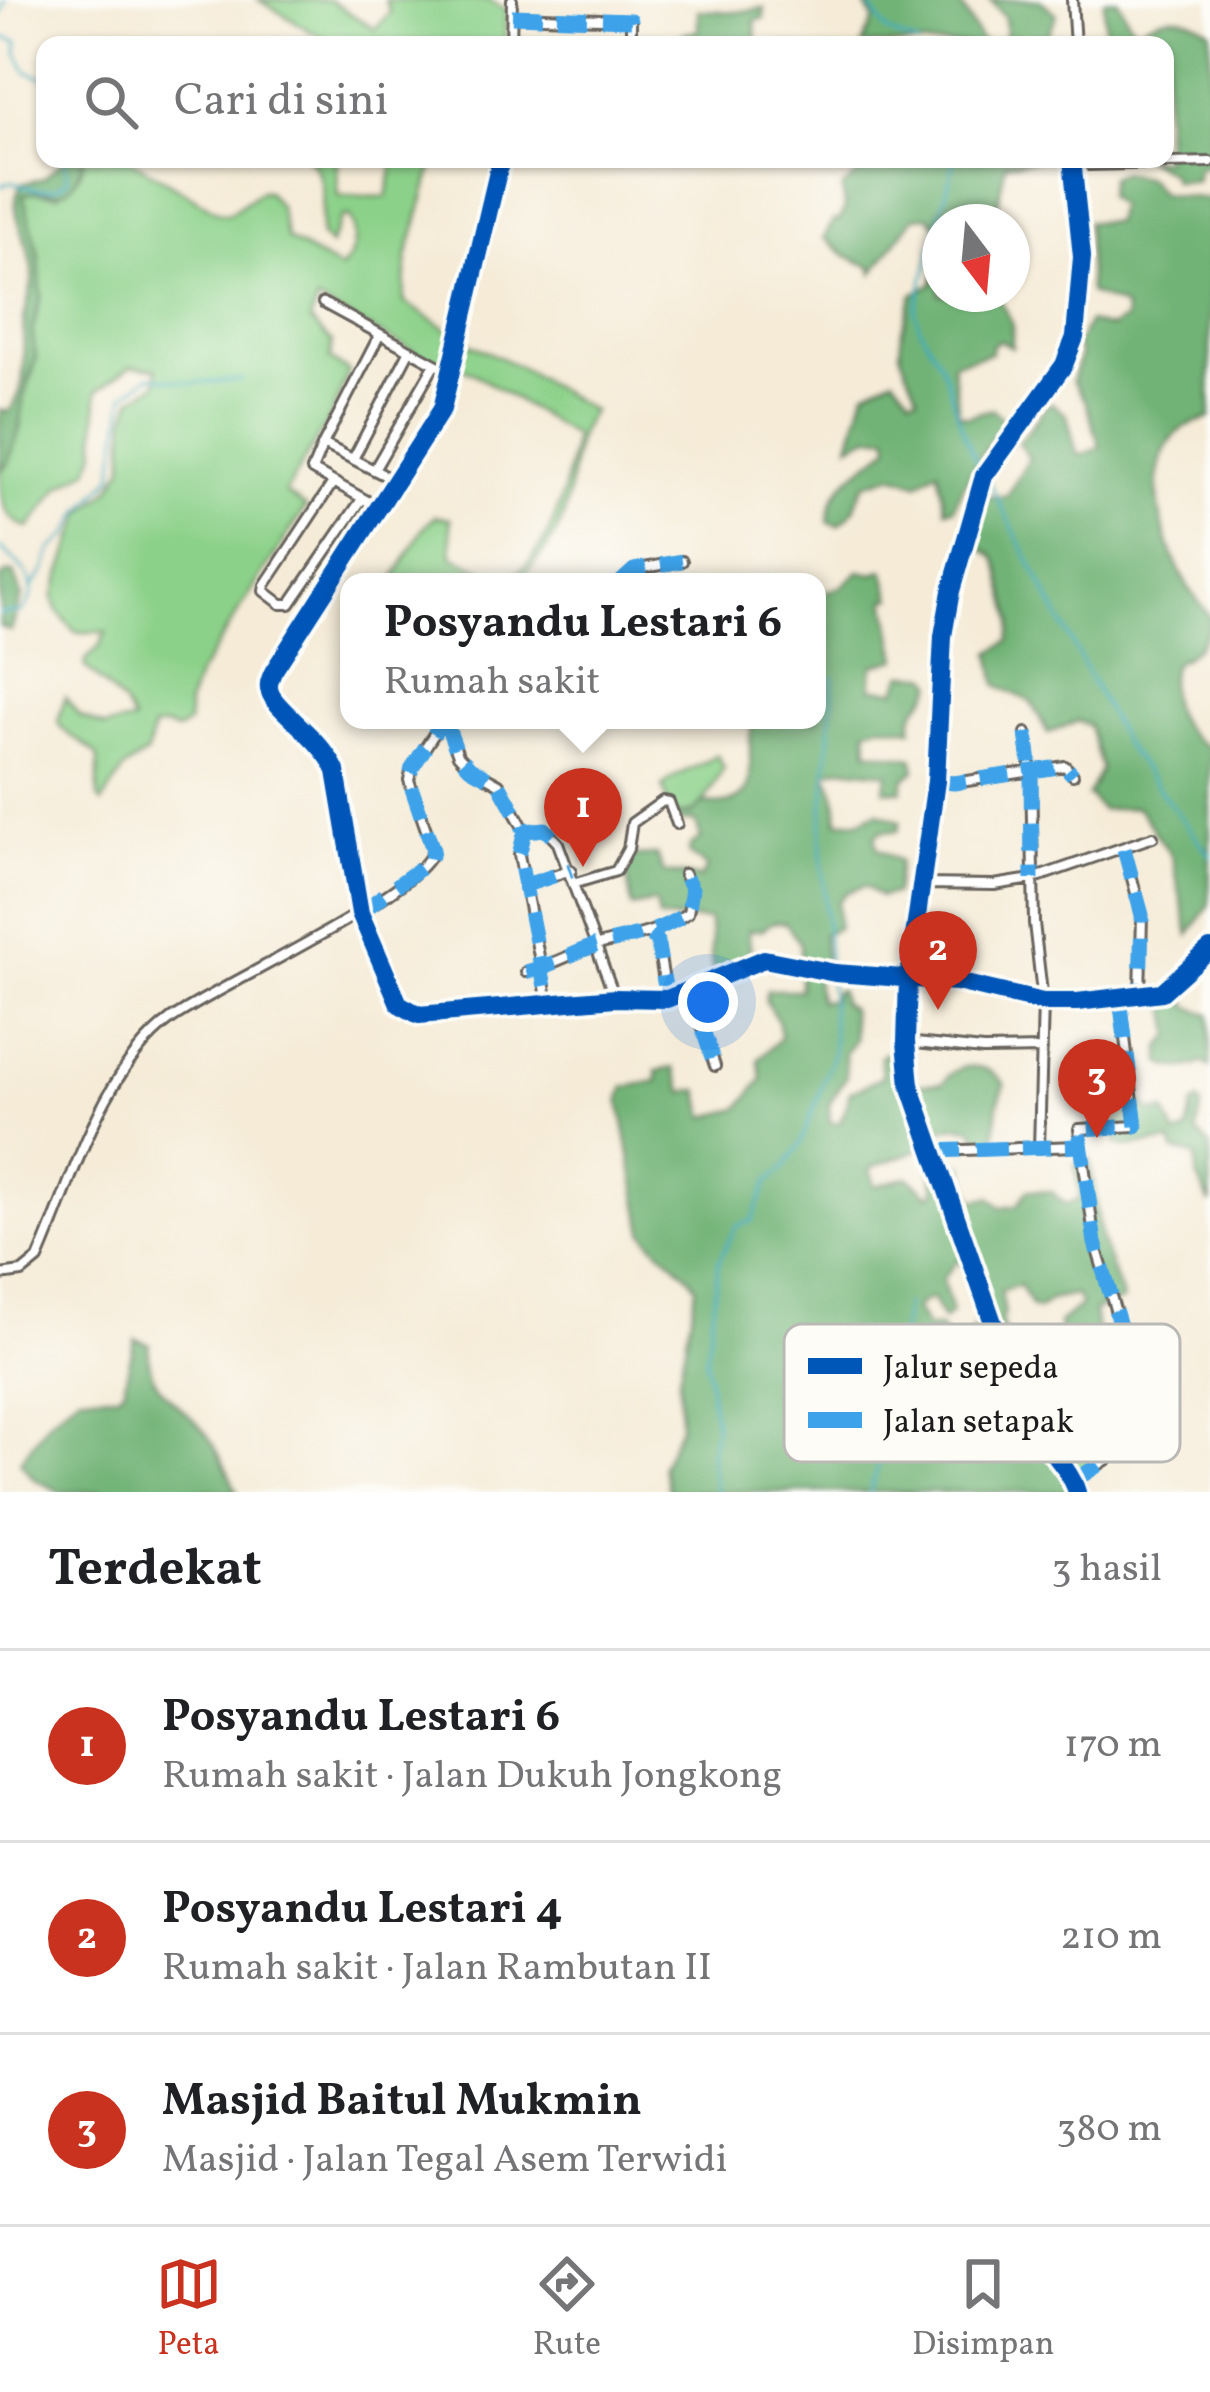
<!DOCTYPE html>
<html lang="id">
<head>
<meta charset="utf-8">
<style>
	:root { --surface:#fff; --page:#f6f6f6; --text:#202124; --muted:#757577; --line:#e0e0e0; --accent:#c8321e }
	body { margin:0; font-family:Vollkorn,serif; background:var(--page); color:var(--text) }
	.compass { position:absolute; left:922px; top:204px; width:108px; height:108px; border-radius:50%; background:var(--surface); box-shadow:0 3px 9px #0004; rotate:164deg }
	.you { position:absolute; left:708px; top:1002px; width:42px; height:42px; margin:-30px; border:9px solid #fff; border-radius:50%; background:#1a73e8; box-shadow:0 0 0 18px #1a73e833 }
	.badge { display:grid; place-items:center; width:78px; height:78px; border-radius:50%; background:var(--accent); color:#fff; font-size:39px; font-weight:700 }
	.pin { position:absolute; translate:-50% -99px; filter:drop-shadow(0 3px 6px #0008) }
	.pin::after { content:''; position:absolute; top:63px; width:42px; height:36px; background:inherit; clip-path:polygon(0 0,100% 0,50% 100%) }
	.popup { position:absolute; left:340px; top:573px; width:486px; height:156px; box-sizing:border-box; display:grid; place-content:center; border-radius:24px; background:var(--surface); filter:drop-shadow(0 3px 9px #0005); font-size:39px; white-space:nowrap; color:var(--muted) }
	.popup b { font-size:45px; color:var(--text) }
	.popup::after { content:''; position:absolute; left:50%; top:100%; margin-left:-24px; border:24px solid transparent; border-top-color:var(--surface) }
	.list { margin:0; padding:0; list-style:none }
	h2 { display:flex; justify-content:space-between; align-items:center; height:156px; margin:0; padding:0 48px; font-size:51px }
	h2 small { font-size:39px; font-weight:400; color:var(--muted) }
	.list li { display:grid; grid-template-columns:78px 1fr auto; gap:36px; align-items:center; box-sizing:border-box; height:192px; padding:0 48px; border-top:3px solid var(--line) }
	.list b { display:block; font-size:45px; white-space:nowrap }
	.list p { margin:0; font-size:39px; white-space:nowrap; color:var(--muted) }
	.list em { font-size:39px; font-style:normal; color:var(--muted) }
	.icon { flex:none; width:66px; height:66px; fill:none; stroke:currentColor; stroke-width:2; stroke-linecap:round; stroke-linejoin:round }
	.map { position:relative; flex:none; width:1210px; height:1492px; overflow:hidden }
	.search { position:absolute; background:var(--surface); box-shadow:0 3px 9px #0004; left:36px; right:36px; top:36px; height:132px; display:flex; align-items:center; gap:30px; box-sizing:border-box; padding:0 42px; border-radius:24px; color:var(--muted); font-size:45px }
	.sheet { height:732px; background:var(--surface) }
	nav { display:flex; justify-content:space-around; align-items:center; box-sizing:border-box; height:168px; border-top:3px solid var(--line); background:var(--surface); font-size:33px; color:var(--muted) }
	nav a { display:grid; justify-items:center; gap:6px }
	nav .on { color:var(--accent) }
	.map>svg:first-child { display:block }
	.green { fill:#8cd18a; stroke:#547653; stroke-width:3 }
	.forest { fill:#71b376; stroke:#466849; stroke-width:3; fill-rule:evenodd }
	.lines { fill:none; stroke-linecap:round; stroke-linejoin:round }
	.stream { stroke:#3eabbd; stroke-width:3 }
	.minor-casing { stroke:#68645d; stroke-width:14 }
	.minor { stroke:#fff; stroke-width:8 }
	.quiet { stroke:#3da2ea; stroke-width:15; stroke-dasharray:30 15; stroke-linecap:butt }
	.cycleway-casing { stroke:#fdfcf7; stroke-width:26 }
	.cycleway { stroke:#0057b8; stroke-width:18 }
	.key { fill:#fdfcf7; stroke:#bab9b5; stroke-width:3 }
	.key-label { font-size:33px; fill:#1c1c1c }
</style>
</head>
<body>
<div class="map">
<svg width="1210" height="1492" viewBox="0 0 1210 1492">
	<rect width="100%" height="100%" fill="#fdfcf7"/>
	<filter id="ink" filterUnits="userSpaceOnUse"><feTurbulence type="fractalNoise" baseFrequency=".00833" numOctaves="2"/><feDisplacementMap in="SourceGraphic" scale="24" xChannelSelector="R" yChannelSelector="G"/><feConvolveMatrix kernelMatrix="1 2 1 2 8 2 1 2 1" color-interpolation-filters="sRGB"/></filter>
	<filter id="wash" filterUnits="userSpaceOnUse"><feTurbulence type="fractalNoise" baseFrequency=".004" numOctaves="4" result="noise"/><feDisplacementMap in="SourceGraphic" scale="48" xChannelSelector="R" yChannelSelector="G"/><feGaussianBlur stdDeviation="2.7" result="paint"/><feColorMatrix in="noise" values="0 0 0 0 0 0 0 0 0 0 0 0 0 0 0 0 0 1.4 0 .05"/><feComposite in="paint" operator="in"/></filter>
	<g filter="url(#wash)">
		<rect width="100%" height="100%" fill="#f5ebd7"/>
		<path class="green" d="M259,0h70l46,29 15,-17 -5,-12h102l19,9 -1,36h-171z
			M84,159h45l91,54 9,1 32,-23h6l12,15 8,33 53,30c15,-13 19,-36 8,-53l-7,2 -11,27 -9,-9c-1,-28 10,-55 -13,-77h29l1,37 49,1 6,-32 -11,-6h53l-28,98 -3,45 65,41 49,23 74,45c-24,33 -17,73 -30,109 -9,24 -27,42 -43,62h-127l30,-52 13,-14 15,2 2,38 56,25c49,-37 56,-88 66,-145l-101,-63 -11,-5 -4,6 -141,-73 -7,20 22,21 -2,17 19,13 -18,43 -46,78 21,14 -108,168 -10,28v20l-11,8 -12,-5 -12,2 -6,25 -23,16 -22,34 -4,-5v-40c-10,-17 -32,-19 -40,-36l7,-25 14,19 26,11 28,-5 -9,-17 -38,-38 -1,-6 14,-14 7,-15h-31l-18,-22 -4,-13 30,-84 27,-24 14,-23 2,-49 7,-19 24,-14v-16l-26,-2 -34,25 -1,60 -7,19 -29,17 -31,41c-28,-10 -29,-31 -29,-57l8,-8 13,-38 2,-26 10,-26 -1,-42 9,-34 -2,-41 -16,-61 8,-3 27,3 22,-21z
			M717,755l7,13 -24,41 -21,7 -8,-2 -8,-27c12,-15 37,-20 54,-32z
			M1086,1389l23,61 -33,22 -25,-70z"/>
		<path class="forest" d="M862,0h96l22,39 10,6h-128l12,-25z
			M990,0h50l17,14 -14,31h-49l12,-10 -1,-17z
			M1104,0h14l14,26 7,3c24,-18 48,-15 71,1v135l-12,2 -3,14h-22l-4,-9 -23,-13h19v-114h-59z
			M764,8v10l-9,3 2,24h-81l7,-11 15,-3v-21l38,2z
			M65,159h19c-15,51 -32,25 -61,36l16,61 2,41 -9,34 4,27 -13,41 -4,32 -11,32 -8,8v-61l8,2c23,-25 13,-59 16,-91 2,-19 11,-35 8,-56 -3,-26 -27,-56 -10,-81l22,-6z
			M862,159h187l-44,5 -9,53 -4,5h-52v8l-12,-14 -14,1 -41,56 -1,-6 -26,-11 -22,-18 9,-17 7,-1 5,-12 -3,-20 19,-16z
			M1122,172l26,6 13,16 49,5v219c-8,3 -20,5 -27,10 -47,36 -19,116 5,159 7,12 16,19 22,31 -2,21 -18,36 -36,45 -13,35 4,71 36,85l-1,158 -20,29 -17,-78 -31,-45 -5,-5 -35,3 -13,-15 13,-26 -12,-43 -11,-5 -30,12 -17,-31 -34,-17 -6,-32 18,-12c6,-24 3,-24 -3,-46 -10,-31 0,-38 -36,-51l11,-52 8,5 18,-1 22,-38 -10,-15 27,-37 6,-3 15,12 10,39 6,1 17,-8 -15,-47 -13,-19 8,-25 -4,-12 13,-22 21,6 16,-9 -2,-12 -35,-14 -2,-71h27l4,-17 -11,-9 3,-19z
			M940,244v50h57l15,29v24l-13,-7 -8,6v7l-39,10 7,51 8,2 25,-7 13,12c-14,17 -46,68 -51,87l-8,1 -8,-39 -20,13 -25,-8 -28,9c-14,21 -2,22 -26,41l-11,-3c3,-42 35,-52 62,-76l-1,-10h-19l-20,9 15,-54 29,-14 17,20 7,-1 -18,-43 2,-24 11,-35 20,-11z
			M884,570l8,28 -6,1 12,60 -25,6 -2,23 25,2 7,-16 25,1 6,7c-5,19 -24,23 -22,47l-31,-4 -14,4 1,22 45,7 2,12 -10,8 -3,13 -18,-1 4,-17 -48,-5 -13,4 9,25 2,24h21l18,-9 24,9 -3,10h-17l-6,5 2,12 22,13 -4,33 -15,3 -15,-11 -18,6 -9,9v27l-15,6 2,38 -9,7 3,22 13,-1 3,-9 5,-1 2,13 9,6 3,31 -9,14 1,23 -17,27 1,19h10l10,-31 32,-15 -2,-21 6,-3 12,5 7,27 38,-2c17,-25 47,-19 62,2l-7,18 -3,37 -17,2 -4,-13c-13,-5 -31,-3 -42,6l1,9 -63,24 5,18 33,-9 21,18 6,-4 -4,-28 16,-3 17,6 9,34 18,-3 10,10 17,-2 10,-15 24,2 13,12 15,-5 -5,-35 15,-5 11,80 22,61 -29,11 4,26 34,3 5,18 -53,16 2,15 -34,13 24,70 -10,9 3,11h-400l-7,-26 18,-40 -1,-49 17,-90c-13,-22 -38,-33 -52,-55l-24,-132 5,-13 33,-6 -1,-10 17,-3 10,24 15,-2 7,27 33,-8 23,-30 -4,-19 22,-22 -1,-15 -14,-22 2,-11h33v-46l-14,-21 -13,-1 -11,8h-14l3,22 -37,20c-6,-17 0,-34 -6,-52l-49,-1 -4,-17 -23,5 -5,-30 4,-21 26,-1 6,17 38,6 6,-11 -18,-13 1,-8 11,-7 -5,-17 -18,-1 -2,-6 15,-1 12,-11c73,9 35,-54 52,-83h62v-125l24,-8 18,-16 15,3zM959,1259l17,30 3,33 -9,11 -1,12 -19,3 -9,-20h-14l-11,-18 3,-6 13,-6 11,22 9,-8 -10,-33zM1019,1285l13,22 6,2 12,-9 26,-5 5,10 -22,18 3,21 -18,7 -6,-12 -30,5 -7,-25 4,-5 -4,-23z
			M7,573h7l8,23 -11,35 -11,-4v-48z
			M1179,983l10,24 21,7v54l-7,-6c-11,7 -33,9 -42,0v-15l11,-12 -6,-38z
			M1198,1101l4,5 -6,26 14,14v58l-13,-28 -1,-20 -22,-5 -3,-9 -48,5 -7,-3 -1,-33 29,-9 7,10 14,-1 11,25 11,-5 6,-26z
			M135,1339l15,5c-9,49 38,60 60,95 11,16 19,36 27,53h-176l-27,-13 -14,-18 30,-42 29,-24 39,-1 5,-5z"/>
		<g class="lines">
			<path class="stream" d="M865,0l23,32 30,13
				M0,17l5,-17
				M0,36l18,6 -1,11 10,19 18,6
				M955,159l-40,153c6,29 21,36 29,60 12,35 19,68 39,100
				M0,186l12,-4c19,7 40,14 56,-3l-4,-20
				M988,480l136,264 86,111
				M0,548c22,19 46,37 22,64l-22,2
				M33,586l12,-16 6,-20 18,-16 10,-20 34,-38 12,-81 24,-19 43,7 51,-3
				M716,1492l-6,-39 5,-26 -9,-68 13,-99 17,-34 16,-5 16,-39 17,-15 16,-24 33,-90 -13,-214 13,-162
				M870,1492l17,-55 5,-54 14,-79"/>
		</g>
	</g>
	<g filter="url(#ink)">
		<g class="lines">
			<g class="minor-casing">
				<path id="minor" d="M1072,0l3,45
					M512,16l119,4v25
					M511,45l1,-45
					M664,45v-3
					M501,159l-59,250 -169,263c-3,7 -6,13 -3,20 5,18 53,47 66,79l24,142 39,91 20,11 196,-17 52,1 97,-40 71,14 122,9 86,20h34l85,-10 48,-43
					M1072,159l10,98 -7,80 -11,28 -80,111 -33,115 -8,45 -7,145 -28,199 -2,62 4,43 116,332c14,25 43,48 51,75
					M1073,162l16,3 121,-3
					M323,303l57,31
					M323,444l-11,26 68,38
					M353,459l57,-109
					M374,470l61,-106
					M382,474l-59,-30 57,-110 72,39
					M332,484l-67,101 -1,6 17,13h9l72,-105
					M621,582l13,-12 48,-9
					M445,720l13,35 12,13 29,16 26,47 -6,24 30,152
					M1026,733l5,38 3,152 9,79 -4,146
					M936,781l18,2 111,-17 8,9
					M525,831l20,-2 13,14 57,155
					M1124,849l18,66 -2,81
					M576,883l40,-12 12,-22 4,-26 31,-22 6,1 8,22
					M922,884l72,1 38,-6 121,-42
					M526,885l45,-15
					M650,935l7,5 10,59
					M526,972c28,-7 47,-20 72,-27 40,-11 52,-9 90,-32l4,-24 -8,-15
					M701,987l-2,31 16,48
					M906,1042l77,8 59,-1
					M932,1151l148,-5
					M0,1275l22,-3 16,-13c34,-77 64,-190 133,-240 46,-33 251,-126 262,-169l-24,-70 3,-12 31,-48
					M1074,1481l52,-34 19,-22 -12,-56 -38,-126 -16,-114 57,-3 -16,-128"/>
			</g>
			<use href="#minor" class="minor"/>
			<path class="quiet" d="M512,16l119,4v25
				M621,582l13,-12 48,-9
				M445,720l13,35 12,13 29,16 26,47 -6,24 30,152
				M1026,733l5,38 1,108
				M936,781l18,2 111,-17 8,9
				M525,831l20,-2 13,14
				M1124,849l18,66 -2,81
				M526,885l45,-15
				M360,913l71,-53 2,-10 -24,-70 3,-12 31,-48
				M650,935l7,5 10,59
				M526,972c28,-7 47,-20 72,-27 40,-11 52,-9 90,-32l4,-24 -8,-15
				M701,986l-2,32 16,48
				M931,1151l149,-5
				M1074,1481l52,-34 19,-22 -12,-56 -38,-126 -16,-114 57,-3 -16,-128"/>
			<g class="cycleway-casing">
				<path id="cycleway" d="M501,159l-59,250 -169,263c-3,7 -6,13 -3,20 5,18 53,47 66,79l24,142 39,91 20,11 196,-17 52,1 97,-40 71,14 122,9 86,20h34l85,-10 48,-43
					M1072,159l10,98 -7,80 -11,28 -80,111 -33,115 -8,45 -7,145 -28,199 -2,62 4,43 116,332c14,25 43,48 51,75"/>
			</g>
			<use href="#cycleway" class="cycleway"/>
		</g>
	</g>
	<rect x="784" y="1324" width="396" height="138" rx="18" class="key"/>
	<rect x="808" y="1358" width="54" height="16" fill="#0057b8"/>
	<rect x="808" y="1412" width="54" height="16" fill="#3da2ea"/>
	<g class="key-label">
		<text x="883" y="1378">Jalur sepeda</text>
		<text x="883" y="1432">Jalan setapak</text>
	</g>
</svg>
<svg class="compass" viewBox="-18 -18 36 36"><path d="M0-13l5 13h-10z" fill="#e53935"/><path d="M0 13l5-13h-10z" fill="#757577"/></svg>
<div class="you"></div>
<div class="pin badge" style="left:583px;top:867px">1</div>
<div class="popup"><b>Posyandu Lestari 6</b>Rumah sakit</div>
<div class="pin badge" style="left:938px;top:1010px">2</div>
<div class="pin badge" style="left:1097px;top:1138px">3</div>
<div class="search"><svg class="icon" aria-label="search" viewBox="0 0 24 24"><circle cx="10" cy="10" r="6"/><path d="M15 15l6 6"/></svg>Cari di sini</div>
</div>
<section class="sheet">
<h2>Terdekat<small>3 hasil</small></h2>
<ul class="list">
<li><span class="badge">1</span><div><b>Posyandu Lestari 6</b><p>Rumah sakit · Jalan Dukuh Jongkong</p></div><em>170 m</em></li>
<li><span class="badge">2</span><div><b>Posyandu Lestari 4</b><p>Rumah sakit · Jalan Rambutan II</p></div><em>210 m</em></li>
<li><span class="badge">3</span><div><b>Masjid Baitul Mukmin</b><p>Masjid · Jalan Tegal Asem Terwidi</p></div><em>380 m</em></li>
</ul>
</section>
<nav>
<a class="on"><svg class="icon" aria-label="map" viewBox="0 0 24 24"><path d="M3 6l6-2 6 2 6-2v14l-6 2-6-2-6 2zM9 4v14M15 6v14"/></svg>Peta</a>
<a><svg class="icon" aria-label="directions" viewBox="0 0 24 24"><path d="M12 3l9 9-9 9-9-9zM9 14v-3h6M13 9l2 2-2 2"/></svg>Rute</a>
<a><svg class="icon" aria-label="saved" viewBox="0 0 24 24"><path d="M7 4h10v16l-5-4-5 4z"/></svg>Disimpan</a>
</nav>
</body>
</html>
